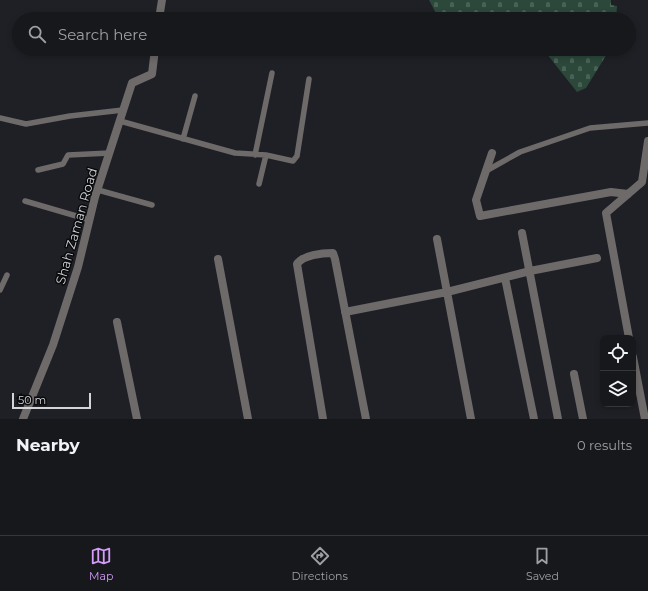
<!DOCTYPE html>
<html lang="en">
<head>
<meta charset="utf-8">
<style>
	:root { --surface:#17181c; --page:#202125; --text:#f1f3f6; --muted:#9ea0a3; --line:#36373b; --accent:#d59cfb }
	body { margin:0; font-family:Montserrat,sans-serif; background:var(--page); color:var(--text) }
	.controls { position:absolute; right:12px; bottom:12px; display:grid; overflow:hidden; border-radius:8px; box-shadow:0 2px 6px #0003 }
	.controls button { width:36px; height:36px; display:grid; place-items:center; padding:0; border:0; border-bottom:1px solid var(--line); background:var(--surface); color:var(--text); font:20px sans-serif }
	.scale { position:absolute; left:12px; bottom:10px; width:79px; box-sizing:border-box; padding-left:4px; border:2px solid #d4d5d9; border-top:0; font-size:11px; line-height:14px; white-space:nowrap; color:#d4d5d9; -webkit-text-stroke:3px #090a0c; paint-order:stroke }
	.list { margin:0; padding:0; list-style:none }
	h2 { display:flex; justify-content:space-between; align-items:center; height:52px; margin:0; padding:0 16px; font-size:17px }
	h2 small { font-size:13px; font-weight:400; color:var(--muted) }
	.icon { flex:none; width:22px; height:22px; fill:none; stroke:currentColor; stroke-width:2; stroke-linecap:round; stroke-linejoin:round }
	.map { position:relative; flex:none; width:648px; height:419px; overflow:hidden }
	.search { position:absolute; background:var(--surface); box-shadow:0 2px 6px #0003; left:12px; right:12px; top:12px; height:44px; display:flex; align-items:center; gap:10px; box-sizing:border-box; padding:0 14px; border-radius:22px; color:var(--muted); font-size:15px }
	.sheet { height:116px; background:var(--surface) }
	nav { display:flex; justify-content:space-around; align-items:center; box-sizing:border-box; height:56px; border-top:1px solid var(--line); background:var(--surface); font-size:11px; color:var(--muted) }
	nav a { display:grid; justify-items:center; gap:2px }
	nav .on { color:var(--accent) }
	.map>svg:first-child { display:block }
	.cemetery { fill:url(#cemetery-stones) }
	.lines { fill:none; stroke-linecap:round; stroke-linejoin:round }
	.lane { stroke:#6e6a6a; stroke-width:5.5 }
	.street { stroke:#6e6a6a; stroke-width:8 }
	.labels { text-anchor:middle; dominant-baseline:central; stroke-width:3; stroke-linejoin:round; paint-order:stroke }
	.street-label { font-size:13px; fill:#d4d5d9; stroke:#090a0c }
</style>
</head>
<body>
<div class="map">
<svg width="648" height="419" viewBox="0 0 648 419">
	<defs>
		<pattern id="cemetery-stones" width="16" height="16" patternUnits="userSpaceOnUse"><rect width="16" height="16" fill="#2b483b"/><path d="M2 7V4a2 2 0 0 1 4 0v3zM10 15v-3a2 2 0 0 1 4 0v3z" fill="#496257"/></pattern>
	</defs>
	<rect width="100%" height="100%" fill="#1f2025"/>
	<path class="cemetery" d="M429,0h182v5l6,1 -1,13h-122l-17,-2 -3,2h-35z
		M543,49h67l-24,39 -9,4z"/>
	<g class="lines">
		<path class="lane" d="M0,118l26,6 44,-8 53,-6
			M120,121l115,32 31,2 27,6 4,-5 12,-77
			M183,139l12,-43
			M255,155l17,-82
			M38,170l25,-6 5,-9 42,-2
			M486,171l34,-19 70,-24 58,-5
			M259,184l7,-29
			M98,190l54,15
			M25,201l65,19
			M0,290l7,-15"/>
		<path class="street" d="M159,19l3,-19
			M492,153l-16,47 4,16 131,-24 17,2
			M522,233l36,186
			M437,239l34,180
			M218,259l30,160
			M505,278l29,141
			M345,312l102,-20 83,-21 67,-13
			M117,322l20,97
			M629,338l-23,-125 36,-31 6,-41
			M633,357l12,62
			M574,374l9,45
			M23,419l30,-74 25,-78 17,-70 37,-114 20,-9 3,-25
			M323,419l-26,-155c6,-9 25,-11 36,-11l2,6 31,160"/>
	</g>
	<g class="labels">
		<g class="street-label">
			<text transform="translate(76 226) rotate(-74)">Shah Zaman Road</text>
		</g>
	</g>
</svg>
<div class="controls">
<button><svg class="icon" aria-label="locate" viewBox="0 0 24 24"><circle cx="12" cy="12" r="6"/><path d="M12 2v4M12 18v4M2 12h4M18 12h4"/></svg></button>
<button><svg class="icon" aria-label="layers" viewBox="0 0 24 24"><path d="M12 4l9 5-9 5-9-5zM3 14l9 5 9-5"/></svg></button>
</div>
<div class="scale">50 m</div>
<div class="search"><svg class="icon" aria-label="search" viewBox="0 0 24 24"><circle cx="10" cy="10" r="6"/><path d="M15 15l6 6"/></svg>Search here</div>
</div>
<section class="sheet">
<h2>Nearby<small>0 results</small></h2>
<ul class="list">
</ul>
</section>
<nav>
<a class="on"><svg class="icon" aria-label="map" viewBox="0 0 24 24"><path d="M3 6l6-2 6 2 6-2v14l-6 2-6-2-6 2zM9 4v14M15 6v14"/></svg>Map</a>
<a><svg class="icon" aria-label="directions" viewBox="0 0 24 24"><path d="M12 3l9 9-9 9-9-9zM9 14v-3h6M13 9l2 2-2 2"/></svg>Directions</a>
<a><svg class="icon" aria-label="saved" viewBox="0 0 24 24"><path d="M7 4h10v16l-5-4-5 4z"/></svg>Saved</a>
</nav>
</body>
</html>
